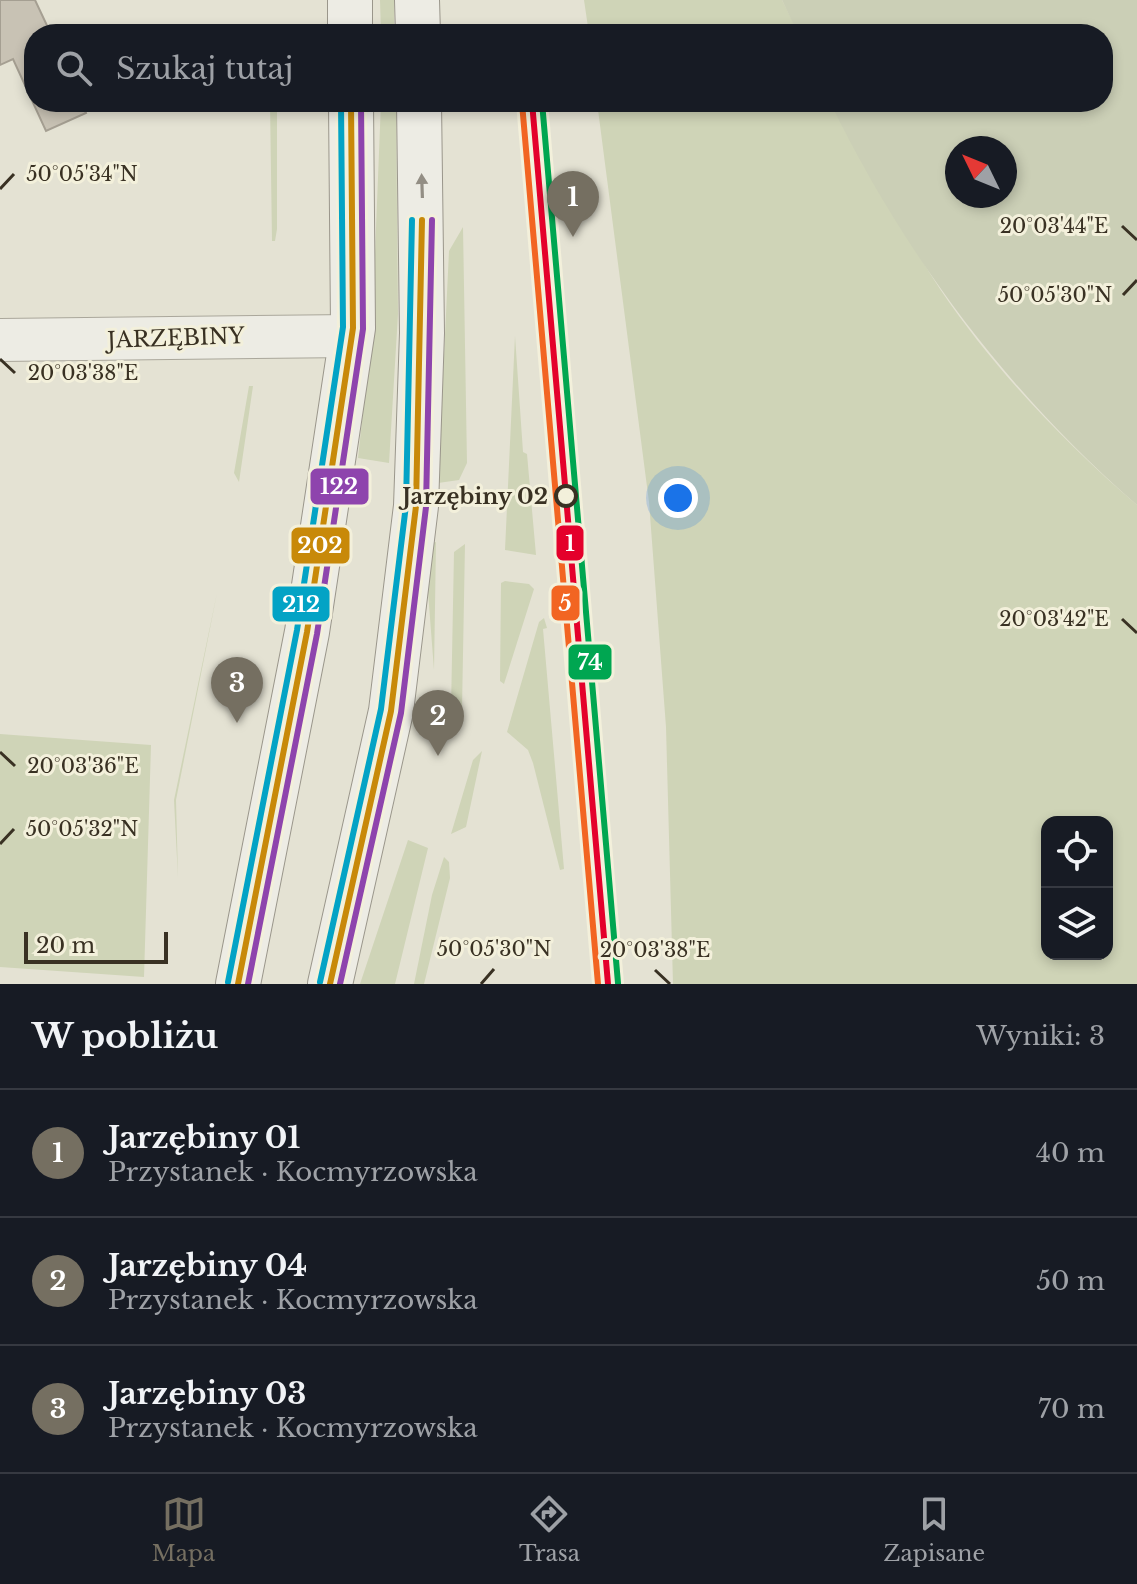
<!DOCTYPE html>
<html lang="pl">
<head>
<meta charset="utf-8">
<style>
	:root { --surface:#171b24; --page:#242831; --text:#f1f3f6; --muted:#9ea1a6; --line:#363941; --accent:#756f61 }
	body { margin:0; font-family:"Libre Baskerville",serif; background:var(--page); color:var(--text) }
	.controls { position:absolute; right:24px; bottom:24px; display:grid; overflow:hidden; border-radius:16px; box-shadow:0 4px 12px #0003 }
	.controls button { width:72px; height:72px; display:grid; place-items:center; padding:0; border:0; border-bottom:2px solid var(--line); background:var(--surface); color:var(--text); font:40px sans-serif }
	.compass { position:absolute; left:945px; top:136px; width:72px; height:72px; border-radius:50%; background:var(--surface); box-shadow:0 4px 12px #0003; rotate:313deg }
	.scale { position:absolute; left:24px; bottom:20px; width:144px; box-sizing:border-box; padding-left:8px; border:4px solid #393123; border-top:0; font-size:22px; line-height:28px; white-space:nowrap; color:#393123; -webkit-text-stroke:6px #f3f0db; paint-order:stroke }
	.you { position:absolute; left:678px; top:498px; width:28px; height:28px; margin:-20px; border:6px solid #fff; border-radius:50%; background:#1a73e8; box-shadow:0 0 0 12px #1a73e833 }
	.badge { display:grid; place-items:center; width:52px; height:52px; border-radius:50%; background:var(--accent); color:#fff; font-size:26px; font-weight:700 }
	.pin { position:absolute; translate:-50% -66px; filter:drop-shadow(0 2px 4px #0008) }
	.pin::after { content:''; position:absolute; top:42px; width:28px; height:24px; background:inherit; clip-path:polygon(0 0,100% 0,50% 100%) }
	.list { margin:0; padding:0; list-style:none }
	h2 { display:flex; justify-content:space-between; align-items:center; height:104px; margin:0; padding:0 32px; font-size:34px }
	h2 small { font-size:26px; font-weight:400; color:var(--muted) }
	.list li { display:grid; grid-template-columns:52px 1fr auto; gap:24px; align-items:center; box-sizing:border-box; height:128px; padding:0 32px; border-top:2px solid var(--line) }
	.list b { display:block; font-size:30px; white-space:nowrap }
	.list p { margin:0; font-size:26px; white-space:nowrap; color:var(--muted) }
	.list em { font-size:26px; font-style:normal; color:var(--muted) }
	.icon { flex:none; width:44px; height:44px; fill:none; stroke:currentColor; stroke-width:2; stroke-linecap:round; stroke-linejoin:round }
	.map { position:relative; flex:none; width:1137px; height:984px; overflow:hidden }
	.search { position:absolute; background:var(--surface); box-shadow:0 4px 12px #0003; left:24px; right:24px; top:24px; height:88px; display:flex; align-items:center; gap:20px; box-sizing:border-box; padding:0 28px; border-radius:32px; color:var(--muted); font-size:30px }
	.sheet { height:488px; background:var(--surface) }
	nav { display:flex; justify-content:space-around; align-items:center; box-sizing:border-box; height:112px; border-top:2px solid var(--line); background:var(--surface); font-size:22px; color:var(--muted) }
	nav a { display:grid; justify-items:center; gap:4px }
	nav .on { color:var(--accent) }
	.map>svg:first-child { display:block }
	.green { fill:#cfd4b7; fill-rule:evenodd }
	.cemetery { fill:#cbcfb6; fill-rule:evenodd }
	.building { fill:#c8c2b4; stroke:#a59f92; stroke-width:2 }
	.lines { fill:none; stroke-linecap:round; stroke-linejoin:round }
	.street-casing { stroke:#aaa79b; stroke-width:44 }
	.secondary-casing { stroke:#9a968b; stroke-width:46 }
	.street { stroke:#edece4; stroke-width:42 }
	.secondary { stroke:#edece4; stroke-width:44 }
	.bus-1-casing { stroke:#f3f0db; stroke-width:12 }
	.bus-2-casing { stroke:#f3f0db; stroke-width:12 }
	.bus-3-casing { stroke:#f3f0db; stroke-width:12 }
	.bus-1 { stroke:#c88909; stroke-width:6 }
	.bus-2 { stroke:#8e44ad; stroke-width:6 }
	.bus-3 { stroke:#03a3c5; stroke-width:6 }
	.tram-1-casing { stroke:#f3f0db; stroke-width:12 }
	.tram-2-casing { stroke:#f3f0db; stroke-width:12 }
	.tram-3-casing { stroke:#f3f0db; stroke-width:12 }
	.tram-1 { stroke:#e4002b; stroke-width:6 }
	.tram-2 { stroke:#f26522; stroke-width:6 }
	.tram-3 { stroke:#00a651; stroke-width:6 }
	.oneway { fill:#938e84 }
	.ticks { fill:none; stroke:#393123; stroke-width:3 }
	.stop-dot { fill:#f3f0db; stroke:#393123; stroke-width:4 }
	.labels { text-anchor:middle; dominant-baseline:central; stroke-width:6; stroke-linejoin:round; paint-order:stroke }
	.street-label { font-size:22px; fill:#393123; stroke:#f3f0db }
	.stop-label { font-size:22px; font-weight:bold; fill:#393123; stroke:#f3f0db; text-anchor:end }
	.ticks-label { font-size:20px; text-anchor:middle; fill:#393123; stroke:#f3f0db; stroke-width:6; stroke-linejoin:round; paint-order:stroke }
	.line-badge { stroke:#f3f0db; stroke-width:3 }
	.badge-label { font-size:22px; text-anchor:middle; font-weight:bold; fill:#fff }
</style>
</head>
<body>
<div class="map">
<svg width="1137" height="984" viewBox="0 0 1137 984">
	<rect width="100%" height="100%" fill="#e4e2d3"/>
	<path class="green" d="M380,0h14v34h-13z
		M584,0h198l17,34h-210z
		M270,102h7v127l-2,12h-3z
		M381,102h15l2,212 -9,149 -31,-5 14,-129z
		M597,102h240c34,62 64,128 103,187 54,80 124,153 197,216v479h-464l-7,-257 -17,-225zM1047,822h60v132h-60z
		M463,227l4,236 -8,17 -21,3 11,-232z
		M515,336l8,116 4,2 9,101 -31,-5z
		M249,386h4l-14,96 -5,-9z
		M436,542l-2,128 -6,-78 4,-49z
		M465,544l-3,165h-11l3,-157z
		M505,581l24,3 5,5 -30,95 -4,-3 1,-98z
		M217,593l-41,207 2,78 -4,-78z
		M544,618l3,10 -4,1 21,240 -4,1 -27,-107 -5,-13 -21,-18 32,-110z
		M0,734l151,11 -7,232 -144,-10z
		M482,751l-16,76 -15,7 22,-74z
		M408,840l20,8 -33,136h-35z
		M444,857l5,5 1,16 -26,106h-10l18,-89z"/>
	<path class="cemetery" d="M782,0h355v505c-129,-112 -232,-249 -307,-403h273v-68h-305zM957,148h48v48h-48z"/>
	<path class="building" d="M0,0h35l16,34h-17v68h47l5,11 -40,18 -33,-72 -13,6z"/>
	<g class="lines">
		<g class="street-casing">
			<path id="street" d="M0,340l352,-4"/>
		</g>
		<g class="secondary-casing">
			<path id="secondary" d="M350,0v34
				M417,0l1,34
				M238,984l69,-352 46,-304 -2,-226
				M330,984l61,-273 25,-205 6,-173 -3,-231"/>
		</g>
		<use href="#street" class="street"/>
		<use href="#secondary" class="secondary"/>
		<g class="bus-1-casing">
			<path id="bus-1" d="M238,984l69,-352 46,-304 -2,-226
				M330,984l61,-273 25,-205 6,-286"/>
		</g>
		<g class="bus-2-casing">
			<path id="bus-2" d="M248,984l69,-350 46,-305 -2,-227
				M340,984l61,-271 25,-206 6,-287"/>
		</g>
		<g class="bus-3-casing">
			<path id="bus-3" d="M228,982l69,-352 46,-303 -2,-225
				M320,982l61,-273 25,-204 6,-285"/>
		</g>
		<use href="#bus-1" class="bus-1"/>
		<use href="#bus-2" class="bus-2"/>
		<use href="#bus-3" class="bus-3"/>
		<g class="tram-1-casing">
			<path id="tram-1" d="M532,102l76,882"/>
		</g>
		<g class="tram-2-casing">
			<path id="tram-2" d="M522,103l76,881"/>
		</g>
		<g class="tram-3-casing">
			<path id="tram-3" d="M542,102l76,881"/>
		</g>
		<use href="#tram-1" class="tram-1"/>
		<use href="#tram-2" class="tram-2"/>
		<use href="#tram-3" class="tram-3"/>
	</g>
	<defs><path id="oneway-solid" d="M-6-.8H1V-3.2L6.5 0L1 3.2V.8H-6Z" transform="scale(2)"/></defs>
	<use class="oneway" href="#oneway-solid" transform="translate(422 186) rotate(-92)"/>
	<path class="ticks" d="M0,189l14,-15M1122,226l15,14M1123,295l14,-15M0,359l15,14M1122,619l15,14M0,752l15,14M0,844l14,-15M655,970l15,14M481,984l13,-15"/>
	<circle class="stop-dot" cx="566" cy="496" r="10"/>
	<g class="labels">
		<g class="street-label">
			<text transform="translate(176 338) rotate(-2)">JARZĘBINY</text>
		</g>
		<g class="stop-label">
			<text x="548" y="496">Jarzębiny 02</text>
		</g>
	</g>
	<g class="ticks-label">
		<text x="82" y="181">50°05'34"N</text>
		<text x="1054" y="233">20°03'44"E</text>
		<text x="1055" y="302">50°05'30"N</text>
		<text x="83" y="380">20°03'38"E</text>
		<text x="1054" y="626">20°03'42"E</text>
		<text x="83" y="773">20°03'36"E</text>
		<text x="82" y="836">50°05'32"N</text>
		<text x="494" y="956">50°05'30"N</text>
		<text x="655" y="957">20°03'38"E</text>
	</g>
	<g class="line-badge">
		<rect x="309" y="467" width="61" height="39" rx="8" fill="#8e44ad"/>
		<rect x="555" y="524" width="30" height="38" rx="8" fill="#e4002b"/>
		<rect x="290" y="526" width="61" height="39" rx="8" fill="#c88909"/>
		<rect x="550" y="584" width="31" height="38" rx="8" fill="#f26522"/>
		<rect x="271" y="585" width="60" height="38" rx="8" fill="#03a3c5"/>
		<rect x="567" y="643" width="46" height="38" rx="8" fill="#00a651"/>
	</g>
	<g class="badge-label">
		<text x="339" y="494">122</text>
		<text x="570" y="551">1</text>
		<text x="320" y="553">202</text>
		<text x="565" y="611">5</text>
		<text x="301" y="612">212</text>
		<text x="590" y="670">74</text>
	</g>
</svg>
<div class="controls">
<button><svg class="icon" aria-label="locate" viewBox="0 0 24 24"><circle cx="12" cy="12" r="6"/><path d="M12 2v4M12 18v4M2 12h4M18 12h4"/></svg></button>
<button><svg class="icon" aria-label="layers" viewBox="0 0 24 24"><path d="M12 4l9 5-9 5-9-5zM3 14l9 5 9-5"/></svg></button>
</div>
<svg class="compass" viewBox="-18 -18 36 36"><path d="M0-13l5 13h-10z" fill="#e53935"/><path d="M0 13l5-13h-10z" fill="#9ea1a6"/></svg>
<div class="scale">20 m</div>
<div class="you"></div>
<div class="pin badge" style="left:573px;top:237px">1</div>
<div class="pin badge" style="left:438px;top:756px">2</div>
<div class="pin badge" style="left:237px;top:723px">3</div>
<div class="search"><svg class="icon" aria-label="search" viewBox="0 0 24 24"><circle cx="10" cy="10" r="6"/><path d="M15 15l6 6"/></svg>Szukaj tutaj</div>
</div>
<section class="sheet">
<h2>W pobliżu<small>Wyniki: 3</small></h2>
<ul class="list">
<li><span class="badge">1</span><div><b>Jarzębiny 01</b><p>Przystanek · Kocmyrzowska</p></div><em>40 m</em></li>
<li><span class="badge">2</span><div><b>Jarzębiny 04</b><p>Przystanek · Kocmyrzowska</p></div><em>50 m</em></li>
<li><span class="badge">3</span><div><b>Jarzębiny 03</b><p>Przystanek · Kocmyrzowska</p></div><em>70 m</em></li>
</ul>
</section>
<nav>
<a class="on"><svg class="icon" aria-label="map" viewBox="0 0 24 24"><path d="M3 6l6-2 6 2 6-2v14l-6 2-6-2-6 2zM9 4v14M15 6v14"/></svg>Mapa</a>
<a><svg class="icon" aria-label="directions" viewBox="0 0 24 24"><path d="M12 3l9 9-9 9-9-9zM9 14v-3h6M13 9l2 2-2 2"/></svg>Trasa</a>
<a><svg class="icon" aria-label="saved" viewBox="0 0 24 24"><path d="M7 4h10v16l-5-4-5 4z"/></svg>Zapisane</a>
</nav>
</body>
</html>
